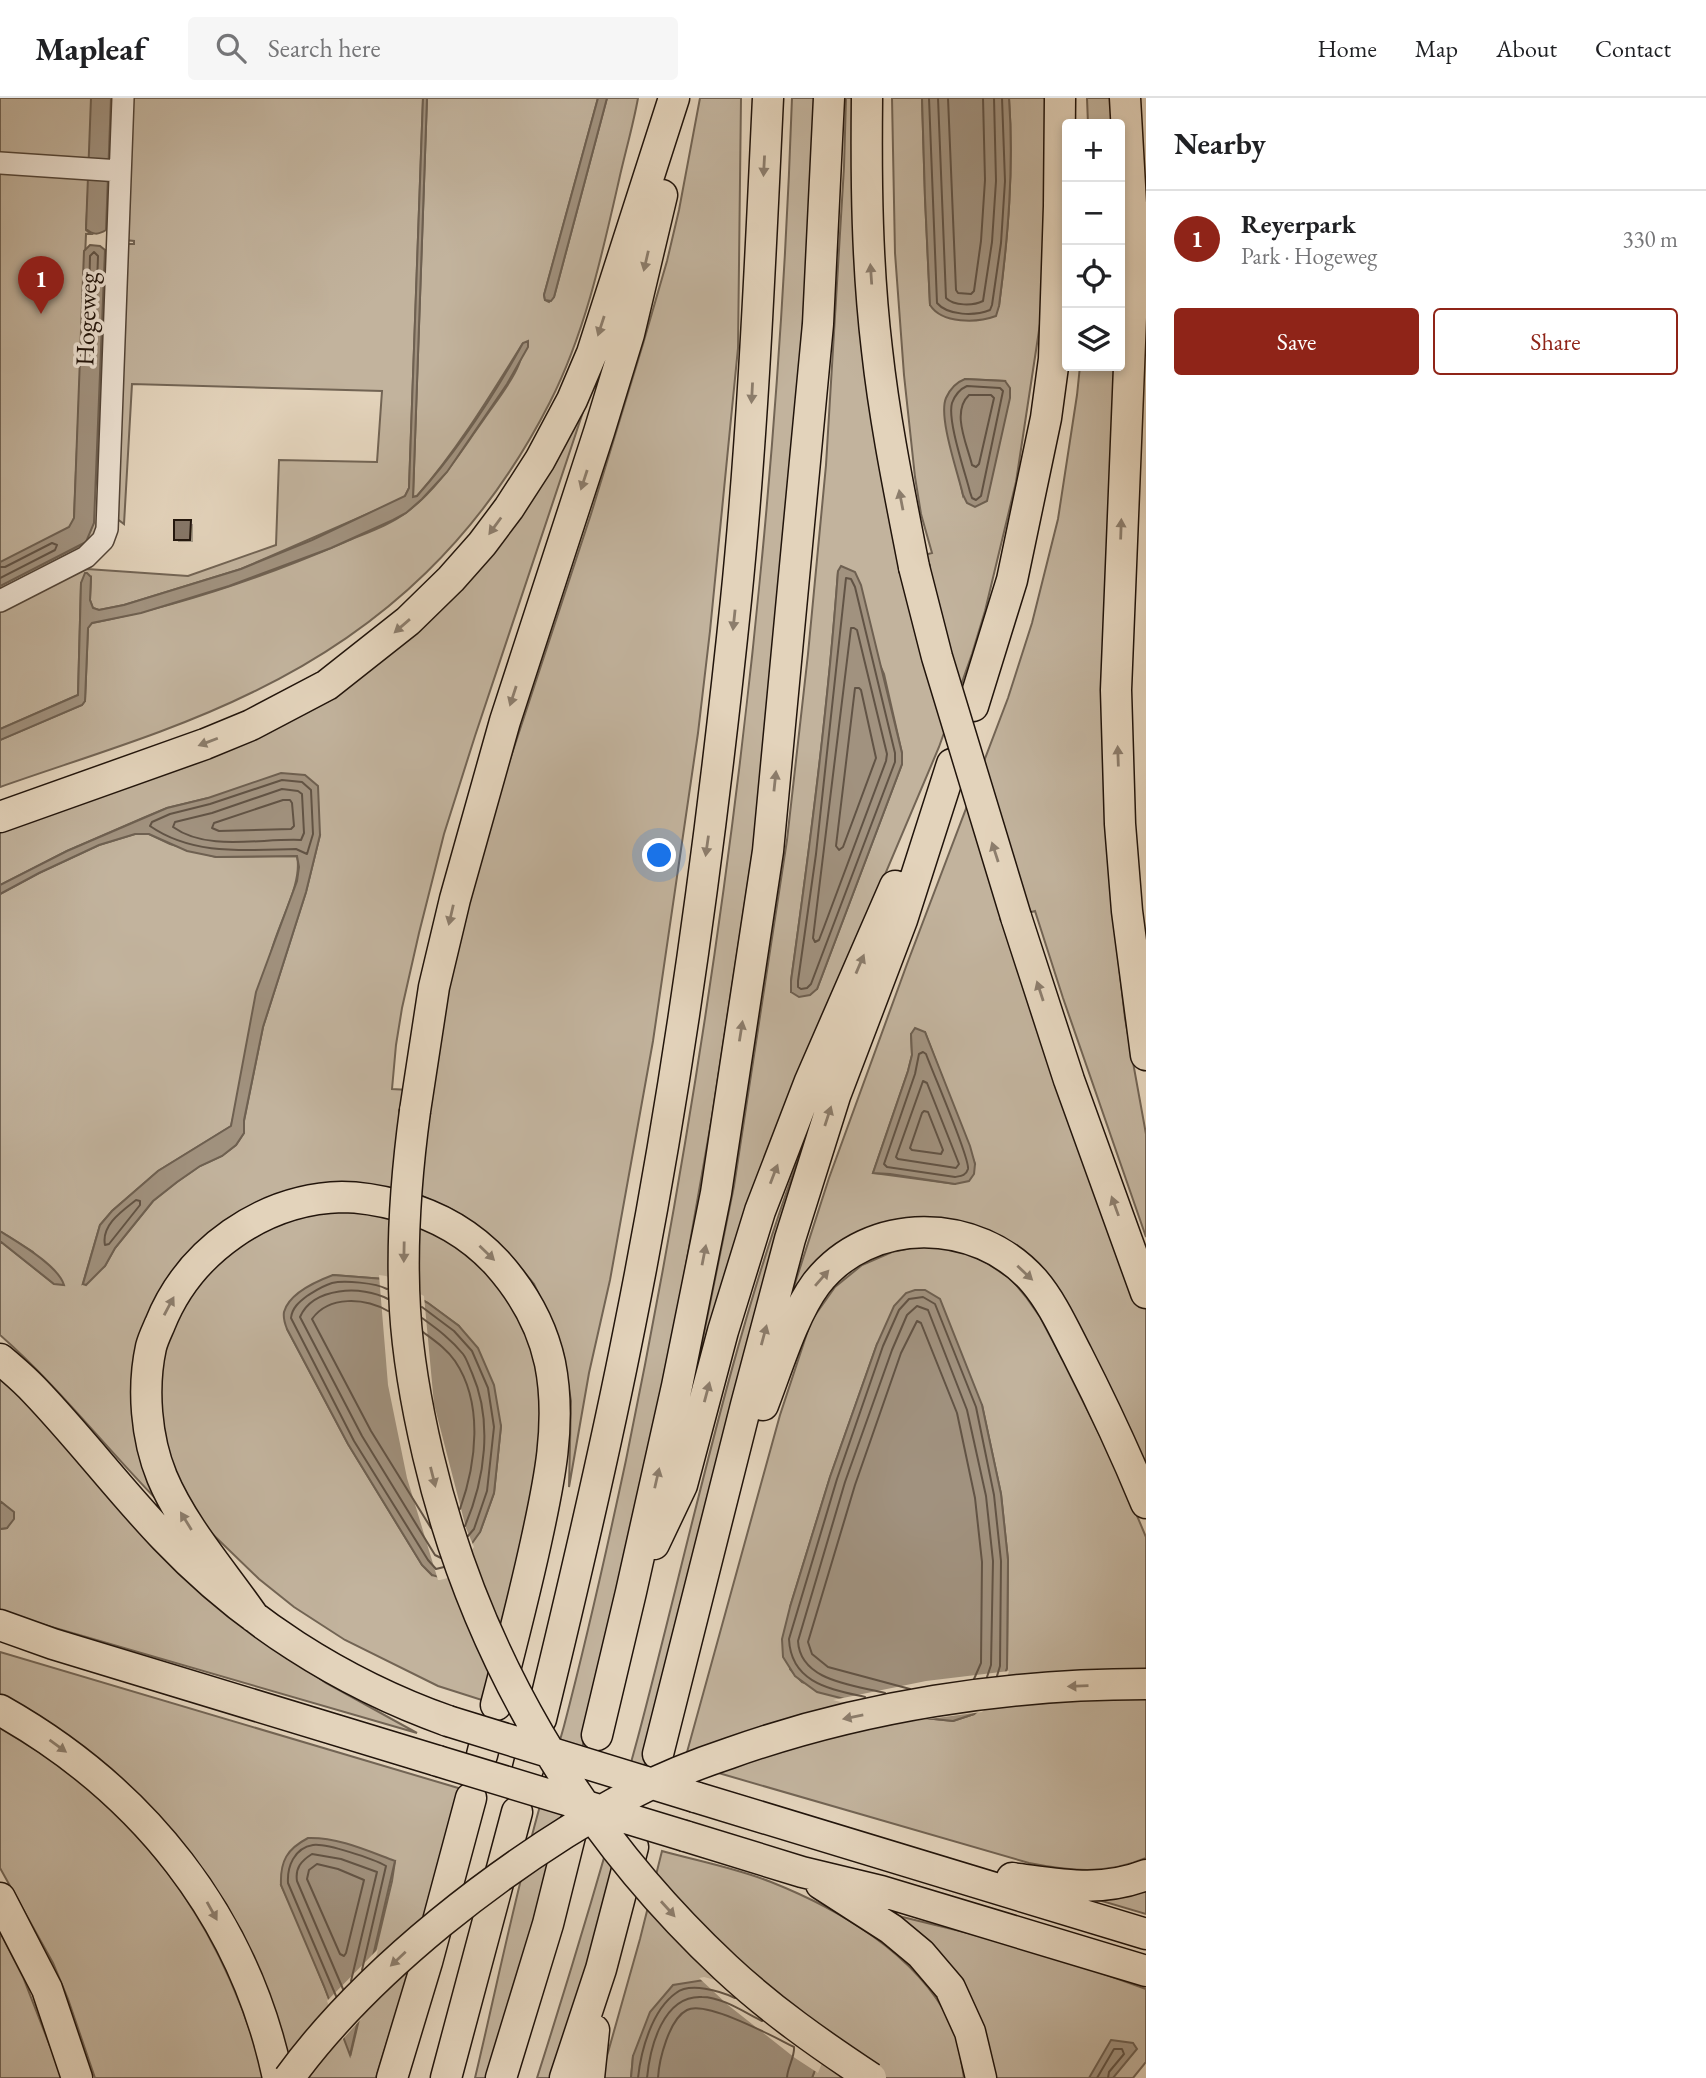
<!DOCTYPE html>
<html lang="en">
<head>
<meta charset="utf-8">
<style>
	:root { --surface:#fff; --page:#f6f6f6; --text:#202124; --muted:#757577; --line:#e0e0e0; --accent:#8f2418 }
	body { margin:0; font-family:"EB Garamond",serif; background:var(--page); color:var(--text) }
	.controls { position:absolute; right:21px; top:21px; display:grid; overflow:hidden; border-radius:7px; box-shadow:0 4px 10px #0003 }
	.controls button { width:63px; height:63px; display:grid; place-items:center; padding:0; border:0; border-bottom:2px solid var(--line); background:var(--surface); color:var(--text); font:35px sans-serif }
	.you { position:absolute; left:660px; top:758px; width:24px; height:24px; margin:-18px; border:5px solid #fff; border-radius:50%; background:#1a73e8; box-shadow:0 0 0 10px #1a73e833 }
	.badge { display:grid; place-items:center; width:46px; height:46px; border-radius:50%; background:var(--accent); color:#fff; font-size:23px; font-weight:700 }
	.pin { position:absolute; translate:-50% -58px; filter:drop-shadow(0 2px 4px #0008) }
	.pin::after { content:''; position:absolute; top:37px; width:24px; height:21px; background:inherit; clip-path:polygon(0 0,100% 0,50% 100%) }
	.list { margin:0; padding:0; list-style:none }
	h2 { display:flex; justify-content:space-between; align-items:center; height:91px; margin:0; padding:0 28px; font-size:30px }
	h2 small { font-size:23px; font-weight:400; color:var(--muted) }
	.list li { display:grid; grid-template-columns:46px 1fr auto; gap:21px; align-items:center; box-sizing:border-box; height:98px; padding:0 28px; border-top:2px solid var(--line) }
	.list b { display:block; font-size:26px; white-space:nowrap }
	.list p { margin:0; font-size:23px; white-space:nowrap; color:var(--muted) }
	.list em { font-size:23px; font-style:normal; color:var(--muted) }
	.actions { display:flex; gap:14px; padding:21px 28px }
	.actions a { flex:1; padding:16px 0; border:2px solid var(--accent); border-radius:7px; text-align:center; font-size:24px; color:var(--accent) }
	.actions .main { background:var(--accent); color:#fff }
	.icon { flex:none; width:38px; height:38px; fill:none; stroke:currentColor; stroke-width:2; stroke-linecap:round; stroke-linejoin:round }
	.map { position:relative; flex:none; width:1146px; height:1980px; overflow:hidden }
	header { display:flex; align-items:center; gap:42px; box-sizing:border-box; height:98px; padding:0 35px; background:var(--surface); border-bottom:2px solid var(--line) }
	header strong { font-size:33px }
	nav { display:flex; gap:38px; margin-inline-start:auto; font-size:24px }
	.search { width:490px; height:63px; background:var(--page); display:flex; align-items:center; gap:18px; box-sizing:border-box; padding:0 24px; border-radius:7px; color:var(--muted); font-size:26px }
	main { display:flex }
	aside { flex:1; background:var(--surface) }
	.map>svg:first-child { display:block }
	.green { fill:#c2b39d; stroke:#726454; stroke-width:2; fill-rule:evenodd }
	.water { fill:#a1927f; stroke:#6e6051; stroke-width:2 }
	.pier { fill:#e3d3bb }
	.lines { fill:none; stroke-linecap:round; stroke-linejoin:round }
	.shore { stroke:#615345; stroke-width:2 }
	.building { fill:#867767; stroke:#21140b; stroke-width:2; filter:url(#shadow) }
	.minor-casing { stroke:#524437; stroke-width:24 }
	.highway-casing { stroke:#21140b; stroke-width:33 }
	.minor { stroke:#ede2d3; stroke-width:21 }
	.highway { stroke:#e3d3bb; stroke-width:30 }
	.highway-bridge-casing { stroke:#21140b; stroke-width:33; stroke-linecap:butt }
	.highway-bridge { stroke:#e3d3bb; stroke-width:30 }
	.oneway { fill:#8c7d6c }
	.labels { text-anchor:middle; dominant-baseline:central; stroke-width:7; stroke-linejoin:round; paint-order:stroke }
	.street-label { font-size:26px; fill:#21140b; stroke:#ede2d3 }
</style>
</head>
<body>
<header>
<strong>Mapleaf</strong>
<div class="search"><svg class="icon" aria-label="search" viewBox="0 0 24 24"><circle cx="10" cy="10" r="6"/><path d="M15 15l6 6"/></svg>Search here</div>
<nav><a>Home</a><a>Map</a><a>About</a><a>Contact</a></nav>
</header>
<main>
<div class="map">
<svg width="1146" height="1980" viewBox="0 0 1146 1980">
	<defs>
		<filter id="shadow"><feDropShadow dx="5" dy="5" stdDeviation="0" flood-color="#0004"/></filter>
	</defs>
	<rect width="100%" height="100%" fill="#e3d3bb"/>
	<filter id="stains"><feTurbulence type="fractalNoise" baseFrequency=".00286" numOctaves="4"/><feColorMatrix values="0 0 0 0 .2 0 0 0 0 .09 0 0 0 0 .02 0 0 0 .5 -.17"/></filter>
	<radialGradient id="worn" r=".72"><stop offset=".6" stop-color="#630" stop-opacity="0"/><stop offset="1" stop-color="#630" stop-opacity=".3"/></radialGradient>
	<path class="green" d="M0,0h93l-7,132 5,4h-5l-12,284 -3,11 -71,40z
		M132,0h291l-14,390 -5,10 -163,71 -117,36 -25,5 -6,-2 -3,-8 1,-23 -10,6 -3,112 -78,34v-119l52,-27 35,-14 101,7 88,-31 3,-85 98,2 5,-71 -250,-7 -8,140 -8,-6 10,-274h8v-3l-9,-1z
		M427,0h171l-54,197 1,5 4,2 5,-5 53,-199h31c-5,28 -13,55 -19,82 -17,75 -34,153 -69,222 -67,132 -164,226 -297,290 -81,40 -168,65 -253,95v-47l82,-35 3,-4 3,-73 4,-5c87,-17 172,-46 253,-81 21,-9 45,-17 62,-30 32,-24 52,-58 75,-90 11,-17 30,-39 37,-58 3,-7 3,-15 4,-21 -33,53 -65,106 -106,153l-4,1z
		M700,0h41l-3,250 -28,283 -12,102 -45,308 -43,239 -21,93 -20,114 2,-86 -8,-49 -14,-36 -15,-32 -21,-26 -34,-31 -26,-17 -33,-15 -152,8 -109,101v198c-54,-55 -101,-116 -159,-167v-94l54,43 -21,-32 -33,-21v-337l39,-21 60,-28 36,-11h14l21,10 46,13 81,-1c6,28 -19,67 -26,97 -15,57 -25,115 -40,173l-73,45 -46,40 -12,14 -17,58 22,-17 10,-18 38,-47 24,-19 23,-16 22,-10 14,-11 8,-12v-12l19,-94 43,-135 14,-57 -112,-37 -41,10 -24,10 -76,33 -67,34v-54l362,-157 218,-263 3,1 -108,324 -31,98 -25,99 -17,75 -6,37 -4,44 35,2 36,-189 128,-388 52,-170 24,-83 12,-51z
		M792,0h23l-6,135 -24,344 -32,273 -41,267 -48,273 -73,326 -102,362h-14c21,-88 39,-178 63,-265 8,-29 18,-58 26,-87 23,-88 43,-177 62,-266 92,-449 150,-904 166,-1362z
		M846,0h17l41,462 28,-7 -11,-39 -6,-37 -11,-102 -9,-122 -3,-155h30l3,100 5,107 69,1c9,-69 15,-138 10,-208h42l-3,150 -8,76 -24,158 -31,129 -13,43 -33,93 -89,210 -159,440 43,-211 53,-346 21,-186 18,-189 18,-298zM965,281l40,2 -42,114 -5,-23zM838,473l46,103 18,79v11l-85,225 -26,3v-11c19,-136 37,-273 47,-410z
		M1087,0h24l2,26h-25z
		M105,152h4l-8,271 -6,13 -8,11 -87,49v-8l86,-44 10,-59z
		M1080,268h37l-3,556 11,96 21,116v103l-83,-239 -28,-87 -32,9 38,92 105,297v168l-85,-176 -147,-76 -126,80 41,-127 78,-214 101,-266 24,-75 26,-104 19,-124zM925,934l50,132 -20,20 -82,-11 35,-102 4,-16 -1,-21z
		M798,1062l4,1 -135,524 -103,364 -9,29h-18c36,-113 70,-227 101,-341 51,-193 91,-389 160,-577z
		M347,1113l44,5 33,11 44,27 36,38 27,52 9,36 2,77 -54,245 -50,-16 -93,-46 -51,-33 -35,-28 -60,-58 -21,-29 -22,-70 8,-71 13,-34 23,-37 22,-23 58,-36 36,-7zM333,1177l51,4 44,24 31,23 42,100 -7,67 -14,39 -48,43 -10,-10 -74,-121 -61,-115z
		M921,1148h15l33,8 15,7 28,19 14,17 14,20 20,38 61,123 25,59v321c-39,17 -77,13 -117,5l-345,-100 96,-348 31,-94 24,-34 27,-22 30,-13zM877,1246l105,61 19,89 7,66 -1,108 -8,22 -25,24 -21,7 -38,-4 -113,-35 -12,-13v-62l40,-130z
		M0,1275l272,272 54,38 91,50 -417,-121v-83l7,-1 7,-15 -14,-12z
		M0,1554l465,138 -89,288h-87l-64,-162 -225,-214zM395,1763l-3,20 -41,172 -52,-129 -18,-39z
		M0,1630c26,16 52,31 76,49 12,10 23,22 35,33 79,74 125,165 154,268h-170l-27,-79 -15,-36 -53,-95z
		M662,1753c36,10 74,17 109,31 68,27 144,71 179,139 8,17 11,38 14,57h-152l10,-27 -189,5 -2,22h-27l1,-15 35,-124z
		M1146,1789v27l-61,-18z
		M878,1813l159,39 109,39v73l-13,16h-144l-9,-43z
		M0,1834l23,45 27,69 10,18 2,14h-62z"/>
	<path class="water" d="M91,0h20l-5,132c-8,5 -13,5 -20,-1z
		M423,0h4l-14,399 4,-1c41,-46 76,-99 106,-153l5,-2v6l-21,37 -60,88 -25,27 -16,14 -13,7 -62,28 -102,38 -88,27 -49,10 -4,5 -3,73 -3,4 -82,35v-11l78,-34 3,-112 4,-10h2l4,4 -1,23 3,8 6,2 25,-5 117,-36 71,-29 93,-44 4,-8z
		M598,0h9l-53,199 -3,4 -6,-1 -1,-5z
		M922,0h87c5,70 -1,139 -10,208l-3,10c-19,7 -54,8 -66,-11l-5,-107z
		M90,147l10,1 5,4 -11,273 -8,19 -86,44v-24l69,-35 5,-9 10,-267z
		M965,281l40,2 5,7v10l-23,103 -12,6 -8,-4 -4,-8c-5,-22 -25,-78 -17,-97 4,-9 11,-16 19,-19z
		M841,468l14,6 6,13 41,168v11l-85,225 -7,6 -11,2 -8,-5v-11c19,-136 37,-273 47,-410z
		M281,675l24,2 13,11 2,49 -14,57 -43,135 -19,93v13l-8,12 -14,11 -22,10 -23,16 -24,19 -38,47 -10,18 -19,19 -3,-1 17,-59 12,-14 46,-40 73,-45 25,-134 41,-111 2,-14 -2,-11 -81,1 -29,-6 -38,-17h-14l-36,11 -60,28 -39,21v-9l67,-34 100,-43 41,-10z
		M915,930l10,4 45,114 5,18 -1,10 -5,7 -14,3 -65,-10 -17,-1 35,-102 4,-16 -1,-21z
		M0,1133c17,11 58,34 64,54l-10,-1 -54,-43z
		M333,1177l51,4 44,24 31,23 19,22 16,37 7,41 -7,67 -14,39 -25,35 -16,10 -7,-2 -10,-10 -74,-121 -61,-115c-2,-5 -4,-11 -3,-17 5,-19 33,-31 49,-37z
		M915,1192h10l15,9 42,106 19,89 7,66 -1,108 -8,22 -12,13 -13,11 -21,7 -38,-4 -98,-25 -22,-16 -12,-19 -1,-18 8,-32 40,-130 47,-133 17,-38 12,-13z
		M0,1403l14,11v7l-7,9 -7,1z
		M308,1740c30,-1 60,13 87,23l-45,194 -26,-69 -43,-101c-1,-24 6,-36 27,-47z
		M704,1882l118,71 -10,27h-181l2,-22 17,-44 23,-27z
		M1111,1942l22,3 4,6 -24,29h-24z"/>
	<path class="pier" d="M379,1177l7,1 38,20 10,108 32,124 8,19 -17,22 -9,9 -8,2h-2l-31,-102 -19,-93z
		M1009,1573l-7,21 -20,20 -68,9 -81,-21 93,-19z
		M378,1851l-16,69 -20,22 -15,-39z
		M704,1879l26,7 95,71 -7,18 -23,-15 -67,-53 -29,-27z"/>
	<g class="lines">
		<path class="shore" d="M929,0l8,205c11,13 38,13 53,7l2,-5 9,-62 4,-62 -3,-83
			M938,0l8,200c8,8 27,8 37,3l9,-59 4,-61 -2,-83
			M948,0l8,192 2,3 13,1 3,-3 7,-50 4,-61 -2,-82
			M94,154l4,4 -3,86 -4,3 -3,-3 2,-86z
			M967,288l33,2 3,3 -22,105 -5,4 -4,-2 -2,-6c-5,-20 -23,-72 -18,-89 3,-8 8,-14 15,-17z
			M969,297h22l3,3 -15,66 -3,3 -4,-2c-5,-21 -21,-53 -3,-70z
			M0,469h5l47,-24 5,2 -2,5 -55,28
			M846,480l5,1 4,8 40,166v9l-84,222 -4,4 -6,1 -3,-2v-6l18,-127z
			M851,530h3l3,2 30,124 -1,7 -62,166 -5,13 -4,2 -2,-4z
			M855,590h4l2,2 15,68 -33,89 -4,3 -3,-4z
			M282,682l20,2 9,8 2,44 -6,20 -11,-5c-50,1 -103,7 -146,-23l2,-4 18,-8 40,-10z
			M282,691l16,2 4,3 2,39 -3,7c-40,-2 -93,12 -128,-13l2,-5 37,-9z
			M283,702h7l2,3 2,23 -3,3 -72,2 -7,-3 2,-5z
			M923,954l3,2c6,17 44,104 42,115 -2,7 -8,7 -13,8l-68,-10 -3,-3 31,-90 4,-20z
			M923,983l4,2 32,81 -3,4 -58,-9 -2,-2z
			M924,1013l4,1 15,38 -2,4 -29,-4 -2,-2 12,-35z
			M136,1102l4,1v4l-31,39 -4,1c-4,-20 17,-34 31,-45z
			M387,1191c-11,-6 -43,-9 -55,-6 -10,3 -17,8 -25,13 -8,6 -15,12 -16,22l63,123 74,119 8,9 8,-2
			M388,1201c-26,-14 -75,-12 -88,18l62,119 73,119 6,3
			M422,1209l32,24 18,20 16,37 6,39 -7,64 -13,38 -6,7
			M388,1213c-23,-13 -59,-16 -76,8l59,112 60,97
			M422,1220c15,11 29,21 41,36 4,5 6,13 9,19 21,48 13,106 -7,153
			M423,1234c12,9 24,17 32,29 29,43 21,103 5,148
			M910,1591l-82,-22 -16,-13 -4,-12 47,-157 46,-132 16,-32 4,2 36,90 18,85 7,64 -1,101 -7,16
			M885,1595c-32,-8 -85,-12 -87,-52l47,-159 47,-132 15,-35 10,-9 11,4 39,100 19,86 7,65 -2,104 -4,12
			M865,1599c-35,-8 -74,-14 -76,-58l48,-160 46,-133 16,-36 10,-11 14,-2 12,7 41,103 18,88 7,66 -1,105 -3,10
			M317,1766l21,5 26,11 -18,73 -2,3 -4,-2 -33,-75 2,-9z
			M343,1891l-46,-108c-2,-13 4,-20 15,-27l29,5 36,13 -26,109
			M336,1898l-48,-113c-1,-16 6,-35 25,-38 13,-2 61,14 73,21l-24,104
			M638,1980c3,-28 14,-68 38,-85 14,-11 44,-2 59,5
			M647,1980c3,-31 16,-83 55,-81 20,0 42,15 60,24
			M658,1980c1,-18 11,-59 29,-68 19,-10 87,27 107,37 1,10 -7,21 -7,31
			M1097,1980l17,-29h8l2,5 -15,18 -1,6"/>
	</g>
	<path class="building" d="M174,422h17l-1,20h-16z"/>
	<g class="lines">
		<g class="minor-casing">
			<path id="minor" d="M0,65l120,8
				M0,503l86,-44 17,-17 4,-11 16,-431"/>
		</g>
		<g class="highway-casing">
			<path id="highway" d="M867,0c-1,84 0,168 10,252 8,73 23,145 37,217
				M1125,0l6,105 1,90 -16,397 4,134 7,87 19,144
				M973,608l39,-126 34,-162 8,-59 5,-153 1,-108
				M0,719l205,-73 46,-19 76,-40 81,-64 43,-42 31,-35 27,-36 31,-48 32,-60 20,-47 82,-255
				M1016,819l53,163 77,213
				M415,1013l19,-124 21,-88 50,-178 94,-289 30,-98 33,-139
				M0,1261c12,10 24,20 35,32 45,47 85,100 130,147 78,82 176,145 283,183
				M763,1307c14,-36 30,-90 53,-121 53,-69 161,-68 218,-3 18,21 30,48 43,73 25,49 48,98 69,149
				M654,1446l28,-59 41,-154 37,-120 50,-130 85,-195
				M254,1519c-31,-45 -71,-90 -92,-140 -16,-39 -20,-89 -11,-130 2,-8 6,-16 9,-23 29,-73 103,-125 182,-127 20,0 40,4 59,9 38,10 69,28 96,57 25,28 45,63 53,100 12,60 -1,120 -14,179 -12,55 -26,109 -40,163
				M0,1527l53,19 385,117
				M0,1612c142,80 244,206 278,368
				M541,1621c32,-131 63,-262 89,-394 48,-239 81,-483 106,-725 17,-167 24,-335 32,-502
				M597,1637l34,-143 46,-206 39,-193 52,-342 50,-527 11,-226
				M658,1656l88,-349 44,-166 45,-143 67,-176 50,-156
				M482,1657l2,-8
				M528,1671l2,-8
				M695,1699l451,137
				M685,1738l117,36 79,19 265,80
				M1012,1780c47,6 88,15 134,-3
				M821,1786l70,45 30,25 29,34 20,44 11,46
				M0,1800l47,91 30,89
				M392,1980l35,-116 44,-164
				M446,1980l71,-266
				M501,1980l47,-154 24,-96
				M565,1980l36,-109 32,-122
				M589,1980l5,-48"/>
		</g>
		<use href="#minor" class="minor"/>
		<use href="#highway" class="highway"/>
		<g class="highway-bridge-casing">
			<path id="highway-bridge" d="M914,469l23,90 79,260
				M415,1013c-9,66 -14,132 -10,199 3,49 12,98 23,145 46,198 150,375 298,513 45,42 95,77 145,110
				M448,1623l247,76
				M438,1663l247,75
				M289,1980c42,-58 95,-109 151,-155 60,-49 125,-93 193,-130 31,-16 64,-29 97,-40 132,-47 276,-69 416,-69"/>
		</g>
		<use href="#highway-bridge" class="highway-bridge"/>
	</g>
	<defs><path id="oneway-solid" d="M-6-.8H1V-3.2L6.5 0L1 3.2V.8H-6Z" transform="scale(1.75)"/></defs>
	<g class="oneway">
		<use href="#oneway-solid" transform="translate(764 68) rotate(93)"/>
		<use href="#oneway-solid" transform="translate(646 163) rotate(103)"/>
		<use href="#oneway-solid" transform="translate(871 176) rotate(-94)"/>
		<use href="#oneway-solid" transform="translate(601 228) rotate(108)"/>
		<use href="#oneway-solid" transform="translate(752 295) rotate(93)"/>
		<use href="#oneway-solid" transform="translate(584 382) rotate(108)"/>
		<use href="#oneway-solid" transform="translate(901 402) rotate(-101)"/>
		<use href="#oneway-solid" transform="translate(495 428) rotate(126)"/>
		<use href="#oneway-solid" transform="translate(1121 431) rotate(-88)"/>
		<use href="#oneway-solid" transform="translate(734 522) rotate(96)"/>
		<use href="#oneway-solid" transform="translate(402 528) rotate(139)"/>
		<use href="#oneway-solid" transform="translate(513 598) rotate(108)"/>
		<use href="#oneway-solid" transform="translate(208 644) rotate(159)"/>
		<use href="#oneway-solid" transform="translate(1118 658) rotate(-92)"/>
		<use href="#oneway-solid" transform="translate(775 683) rotate(-84)"/>
		<use href="#oneway-solid" transform="translate(707 748) rotate(98)"/>
		<use href="#oneway-solid" transform="translate(995 754) rotate(-108)"/>
		<use href="#oneway-solid" transform="translate(451 817) rotate(103)"/>
		<use href="#oneway-solid" transform="translate(860 866) rotate(-67)"/>
		<use href="#oneway-solid" transform="translate(1040 893) rotate(-108)"/>
		<use href="#oneway-solid" transform="translate(741 933) rotate(-81)"/>
		<use href="#oneway-solid" transform="translate(828 1018) rotate(-72)"/>
		<use href="#oneway-solid" transform="translate(774 1076) rotate(-69)"/>
		<use href="#oneway-solid" transform="translate(1115 1108) rotate(-110)"/>
		<use href="#oneway-solid" transform="translate(404 1154) rotate(91)"/>
		<use href="#oneway-solid" transform="translate(487 1155) rotate(44)"/>
		<use href="#oneway-solid" transform="translate(704 1157) rotate(-79)"/>
		<use href="#oneway-solid" transform="translate(1025 1175) rotate(43)"/>
		<use href="#oneway-solid" transform="translate(822 1180) rotate(-49)"/>
		<use href="#oneway-solid" transform="translate(169 1208) rotate(-62)"/>
		<use href="#oneway-solid" transform="translate(764 1237) rotate(-75)"/>
		<use href="#oneway-solid" transform="translate(707 1294) rotate(-75)"/>
		<use href="#oneway-solid" transform="translate(433 1379) rotate(76)"/>
		<use href="#oneway-solid" transform="translate(657 1380) rotate(-77)"/>
		<use href="#oneway-solid" transform="translate(186 1423) rotate(-122)"/>
		<use href="#oneway-solid" transform="translate(1078 1588) rotate(178)"/>
		<use href="#oneway-solid" transform="translate(853 1619) rotate(169)"/>
		<use href="#oneway-solid" transform="translate(58 1648) rotate(36)"/>
		<use href="#oneway-solid" transform="translate(668 1811) rotate(48)"/>
		<use href="#oneway-solid" transform="translate(212 1813) rotate(61)"/>
		<use href="#oneway-solid" transform="translate(398 1861) rotate(137)"/>
	</g>
	<g class="labels">
		<g class="street-label">
			<text transform="translate(86 221) rotate(-88)">Hogeweg</text>
		</g>
	</g>
	<rect width="100%" height="100%" filter="url(#stains)"/>
	<rect width="100%" height="100%" fill="url(#worn)"/>
</svg>
<div class="controls">
<button>+</button>
<button>−</button>
<button><svg class="icon" aria-label="locate" viewBox="0 0 24 24"><circle cx="12" cy="12" r="6"/><path d="M12 2v4M12 18v4M2 12h4M18 12h4"/></svg></button>
<button><svg class="icon" aria-label="layers" viewBox="0 0 24 24"><path d="M12 4l9 5-9 5-9-5zM3 14l9 5 9-5"/></svg></button>
</div>
<div class="you"></div>
<div class="pin badge" style="left:41px;top:216px">1</div>
</div>
<aside>
<h2>Nearby<small></small></h2>
<ul class="list">
<li><span class="badge">1</span><div><b>Reyerpark</b><p>Park · Hogeweg</p></div><em>330 m</em></li>
</ul>
<div class="actions"><a class="main">Save</a><a>Share</a></div>
</aside>
</main>
</body>
</html>
